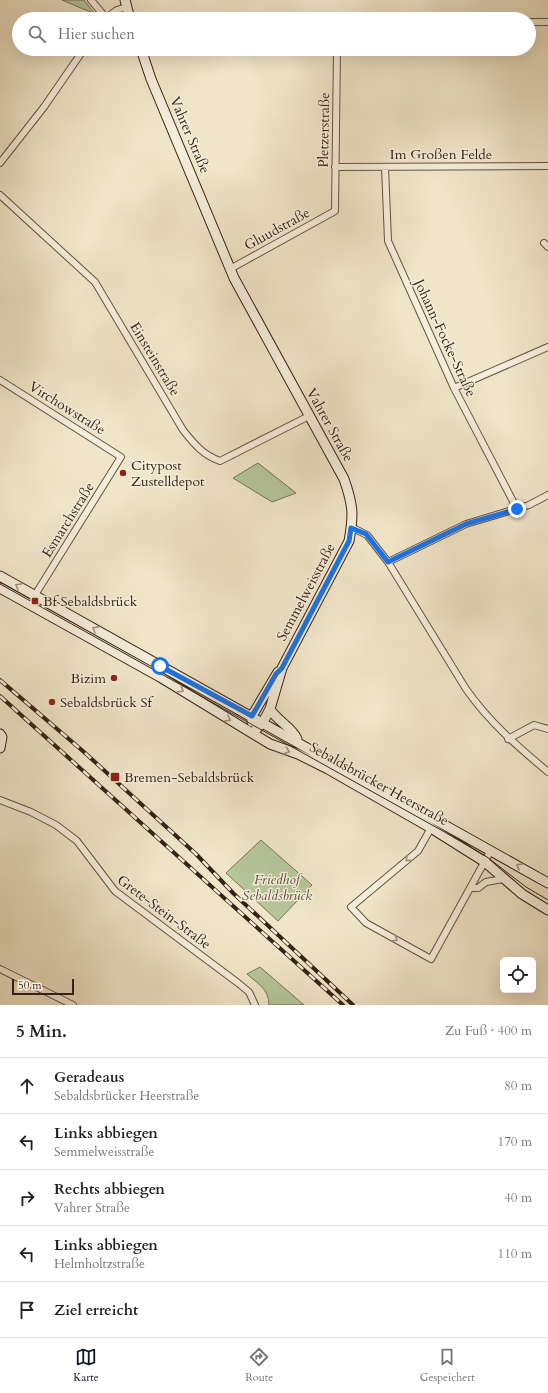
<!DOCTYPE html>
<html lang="de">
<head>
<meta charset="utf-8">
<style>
	:root { --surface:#fff; --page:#f2f2f2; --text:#202124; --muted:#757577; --line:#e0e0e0; --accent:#111827 }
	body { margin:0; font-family:Cardo,serif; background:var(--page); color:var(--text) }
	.controls { position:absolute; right:12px; bottom:12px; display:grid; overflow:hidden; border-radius:6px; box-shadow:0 4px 16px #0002 }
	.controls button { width:36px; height:36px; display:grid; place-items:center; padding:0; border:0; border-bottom:1px solid var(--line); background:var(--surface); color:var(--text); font:20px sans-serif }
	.scale { position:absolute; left:12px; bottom:10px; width:62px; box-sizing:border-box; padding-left:4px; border:2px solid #372114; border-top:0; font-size:11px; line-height:14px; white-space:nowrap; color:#372114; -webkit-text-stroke:3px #f5eedb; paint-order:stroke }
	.stop { position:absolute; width:12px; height:12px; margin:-9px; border:3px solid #1a73e8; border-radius:50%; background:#fff }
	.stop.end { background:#1a73e8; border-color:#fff; box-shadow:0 1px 4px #0008 }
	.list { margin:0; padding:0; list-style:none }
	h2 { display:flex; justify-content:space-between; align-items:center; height:52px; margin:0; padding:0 16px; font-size:17px }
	h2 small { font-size:13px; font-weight:400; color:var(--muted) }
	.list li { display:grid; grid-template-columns:26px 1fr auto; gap:12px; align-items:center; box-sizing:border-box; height:56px; padding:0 16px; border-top:1px solid var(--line) }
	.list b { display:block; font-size:15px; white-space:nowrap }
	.list p { margin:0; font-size:13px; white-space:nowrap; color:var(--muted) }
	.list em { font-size:13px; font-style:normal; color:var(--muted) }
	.icon { flex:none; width:22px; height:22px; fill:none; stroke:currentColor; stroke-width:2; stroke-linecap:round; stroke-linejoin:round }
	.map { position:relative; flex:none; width:548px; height:1005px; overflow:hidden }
	.search { position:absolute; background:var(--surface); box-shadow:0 4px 16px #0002; left:12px; right:12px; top:12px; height:44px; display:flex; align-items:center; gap:10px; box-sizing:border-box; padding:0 14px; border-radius:22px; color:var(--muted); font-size:15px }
	.sheet { height:332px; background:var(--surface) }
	nav { display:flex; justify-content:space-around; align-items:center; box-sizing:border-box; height:56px; border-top:1px solid var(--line); background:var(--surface); font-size:11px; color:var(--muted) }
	nav a { display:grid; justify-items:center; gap:2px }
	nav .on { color:var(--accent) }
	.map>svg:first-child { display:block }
	.green { fill:#b5c699; stroke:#767456 }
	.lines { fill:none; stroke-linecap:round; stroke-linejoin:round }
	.street-casing { stroke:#655241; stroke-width:8 }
	.secondary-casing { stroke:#372114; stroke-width:11 }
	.street { stroke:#f5eedb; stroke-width:6 }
	.secondary { stroke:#f5eedb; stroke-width:9 }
	.tram { stroke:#372114; stroke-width:1 }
	.rail-casing { stroke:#372114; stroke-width:4 }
	.rail { stroke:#f5eedb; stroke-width:2.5; stroke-dasharray:8; stroke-linecap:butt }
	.oneway { stroke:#a09281 }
	.route { stroke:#1a73e8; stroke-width:5 }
	.poi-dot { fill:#8f2418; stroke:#f5eedb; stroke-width:1.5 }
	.labels { text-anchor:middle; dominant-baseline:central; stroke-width:3; stroke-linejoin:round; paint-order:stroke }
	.street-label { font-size:14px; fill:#372114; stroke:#f5eedb }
	.poi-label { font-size:14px; fill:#372114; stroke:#f5eedb; text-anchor:start }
	.park-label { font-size:14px; font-style:italic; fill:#5d533c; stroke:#f5eedb }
</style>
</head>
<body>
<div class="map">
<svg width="548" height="1005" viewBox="0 0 548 1005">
	<rect width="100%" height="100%" fill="#f0e5c8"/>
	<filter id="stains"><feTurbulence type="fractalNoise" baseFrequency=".005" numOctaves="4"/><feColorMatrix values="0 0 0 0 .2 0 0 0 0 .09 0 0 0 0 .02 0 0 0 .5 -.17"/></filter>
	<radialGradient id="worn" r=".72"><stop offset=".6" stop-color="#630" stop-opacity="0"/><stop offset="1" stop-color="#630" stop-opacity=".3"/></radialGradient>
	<path class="green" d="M62,0h22l11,14z
		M258,463l38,30 -24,9 -39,-24z
		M261,840l51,45 -34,36 -52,-48z
		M260,967l44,38h-35c0,-16 -11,-21 -22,-31z"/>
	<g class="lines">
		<g class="street-casing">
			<path id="street" d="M91,0l15,18
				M105,19l12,-9 10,-3
				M529,22h19
				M0,163l44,-56 40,-58
				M335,167l213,-1
				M385,167l3,74 66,147 63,121
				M0,195l95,87 88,148c11,14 20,25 37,31l89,-45
				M544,243l4,4
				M230,269l105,-58 2,-162
				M0,380l121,77 -86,138
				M454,388l94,-41
				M351,527l16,8 21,27 78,127c24,34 50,56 82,83
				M388,562l78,-38 63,-19 19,-10
				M508,739l26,-14 14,4
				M0,800l31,12 25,13 21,16 38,50 123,92 11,9 6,13
				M431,828l-13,23 -67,56 15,16 65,36 60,-109
				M470,888h8l8,-6 17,-3
				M0,969l73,36"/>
		</g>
		<g class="secondary-casing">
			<path id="secondary" d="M125,0l5,19
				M141,49l10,30 83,199 110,201c9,26 10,35 5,62l-67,127 -12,41 -7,13 -10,11
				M0,576l548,307
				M0,588l160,89 110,67 28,10 30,15 103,59 54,34 37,32 26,16
				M270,709c7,12 22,18 27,30
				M252,722v-6l26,-44
				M0,734l2,3 -2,11"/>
		</g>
		<use href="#street" class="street"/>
		<use href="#secondary" class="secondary"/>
		<path class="tram" d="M0,584l441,246 46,27 39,30 22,13"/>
		<g class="rail-casing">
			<path id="rail" d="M0,680l84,72 112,102 37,39 120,112
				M0,696l343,309"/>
		</g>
		<use href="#rail" class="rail"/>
	</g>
	<defs><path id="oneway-chevron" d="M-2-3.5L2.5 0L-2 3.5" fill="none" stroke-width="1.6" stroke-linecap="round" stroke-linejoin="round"/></defs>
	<g class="oneway">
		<use href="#oneway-chevron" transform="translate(18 586) rotate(-151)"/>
		<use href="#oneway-chevron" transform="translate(95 629) rotate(-151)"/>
		<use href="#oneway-chevron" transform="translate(181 690) rotate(32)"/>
		<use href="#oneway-chevron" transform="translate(228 719) rotate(29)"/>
		<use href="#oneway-chevron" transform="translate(287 751) rotate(19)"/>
		<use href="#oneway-chevron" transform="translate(408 859) rotate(140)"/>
		<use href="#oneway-chevron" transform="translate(519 866) rotate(-150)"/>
		<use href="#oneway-chevron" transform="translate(395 939) rotate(29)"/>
	</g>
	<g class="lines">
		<path class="route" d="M160,666l92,50 24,-42 6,-6 67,-127 2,-13 15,6 22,28 78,-38 51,-15"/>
	</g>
	<g class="poi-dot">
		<circle cx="123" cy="473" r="4"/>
		<rect x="31" y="597" width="8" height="8" rx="2"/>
		<circle cx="114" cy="678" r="4"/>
		<circle cx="52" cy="702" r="4"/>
		<rect x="110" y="772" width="10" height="10" rx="2"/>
	</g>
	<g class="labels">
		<g class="street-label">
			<text transform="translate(324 130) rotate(-89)">Pletzerstraße</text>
			<text transform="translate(190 135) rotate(67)">Vahrer Straße</text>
			<text x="441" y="154">Im Großen Felde</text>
			<text transform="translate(277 229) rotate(-29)">Gluudstraße</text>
			<text transform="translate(445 338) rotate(65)">Johann-Focke-Straße</text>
			<text transform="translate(155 359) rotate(59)">Einsteinstraße</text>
			<text transform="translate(67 408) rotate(32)">Virchowstraße</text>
			<text transform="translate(330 425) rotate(61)">Vahrer Straße</text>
			<text transform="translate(68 520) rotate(-58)">Esmarchstraße</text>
			<text transform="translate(306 592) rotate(-62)">Semmelweisstraße</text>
			<text transform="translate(379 784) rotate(29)">Sebaldsbrücker Heerstraße</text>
			<text transform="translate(164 912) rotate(37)">Grete-Stein-Straße</text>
		</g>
		<g class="poi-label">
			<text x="131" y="465">Citypost<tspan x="131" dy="16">Zustelldepot</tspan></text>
			<text x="43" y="601">Bf Sebaldsbrück</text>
			<text x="106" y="678" text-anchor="end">Bizim</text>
			<text x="60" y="702">Sebaldsbrück Sf</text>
			<text x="124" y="777">Bremen-Sebaldsbrück</text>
		</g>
		<g class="park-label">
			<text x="277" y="879">Friedhof<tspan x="277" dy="16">Sebaldsbrück</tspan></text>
		</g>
	</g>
	<rect width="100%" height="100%" filter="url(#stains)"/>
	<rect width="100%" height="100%" fill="url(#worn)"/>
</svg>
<div class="controls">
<button><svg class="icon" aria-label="locate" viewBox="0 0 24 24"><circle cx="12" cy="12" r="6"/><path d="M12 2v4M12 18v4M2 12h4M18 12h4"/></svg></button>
</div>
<div class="scale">50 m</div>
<div class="stop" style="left:160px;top:666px"></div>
<div class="stop end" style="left:517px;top:509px"></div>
<div class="search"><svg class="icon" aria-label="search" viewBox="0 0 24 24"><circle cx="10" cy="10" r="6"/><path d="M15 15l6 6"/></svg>Hier suchen</div>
</div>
<section class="sheet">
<h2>5 Min.<small>Zu Fuß · 400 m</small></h2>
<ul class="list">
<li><svg class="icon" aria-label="ahead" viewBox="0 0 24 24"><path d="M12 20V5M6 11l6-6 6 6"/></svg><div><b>Geradeaus</b><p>Sebaldsbrücker Heerstraße</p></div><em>80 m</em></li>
<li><svg class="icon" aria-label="left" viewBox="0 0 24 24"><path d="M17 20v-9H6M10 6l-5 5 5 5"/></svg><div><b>Links abbiegen</b><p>Semmelweisstraße</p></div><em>170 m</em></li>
<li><svg class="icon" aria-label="right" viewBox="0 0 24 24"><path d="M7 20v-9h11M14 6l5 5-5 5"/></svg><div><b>Rechts abbiegen</b><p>Vahrer Straße</p></div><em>40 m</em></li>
<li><svg class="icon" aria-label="left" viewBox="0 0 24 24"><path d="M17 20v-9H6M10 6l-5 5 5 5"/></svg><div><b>Links abbiegen</b><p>Helmholtzstraße</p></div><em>110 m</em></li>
<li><svg class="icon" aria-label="arrive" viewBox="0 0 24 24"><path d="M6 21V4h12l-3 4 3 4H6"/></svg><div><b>Ziel erreicht</b></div></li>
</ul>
</section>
<nav>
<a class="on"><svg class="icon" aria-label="map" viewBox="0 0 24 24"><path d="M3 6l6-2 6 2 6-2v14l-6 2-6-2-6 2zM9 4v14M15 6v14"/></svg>Karte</a>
<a><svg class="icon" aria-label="directions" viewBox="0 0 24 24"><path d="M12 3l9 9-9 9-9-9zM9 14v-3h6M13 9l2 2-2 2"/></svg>Route</a>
<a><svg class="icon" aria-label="saved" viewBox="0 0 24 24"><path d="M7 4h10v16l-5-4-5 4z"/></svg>Gespeichert</a>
</nav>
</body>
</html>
